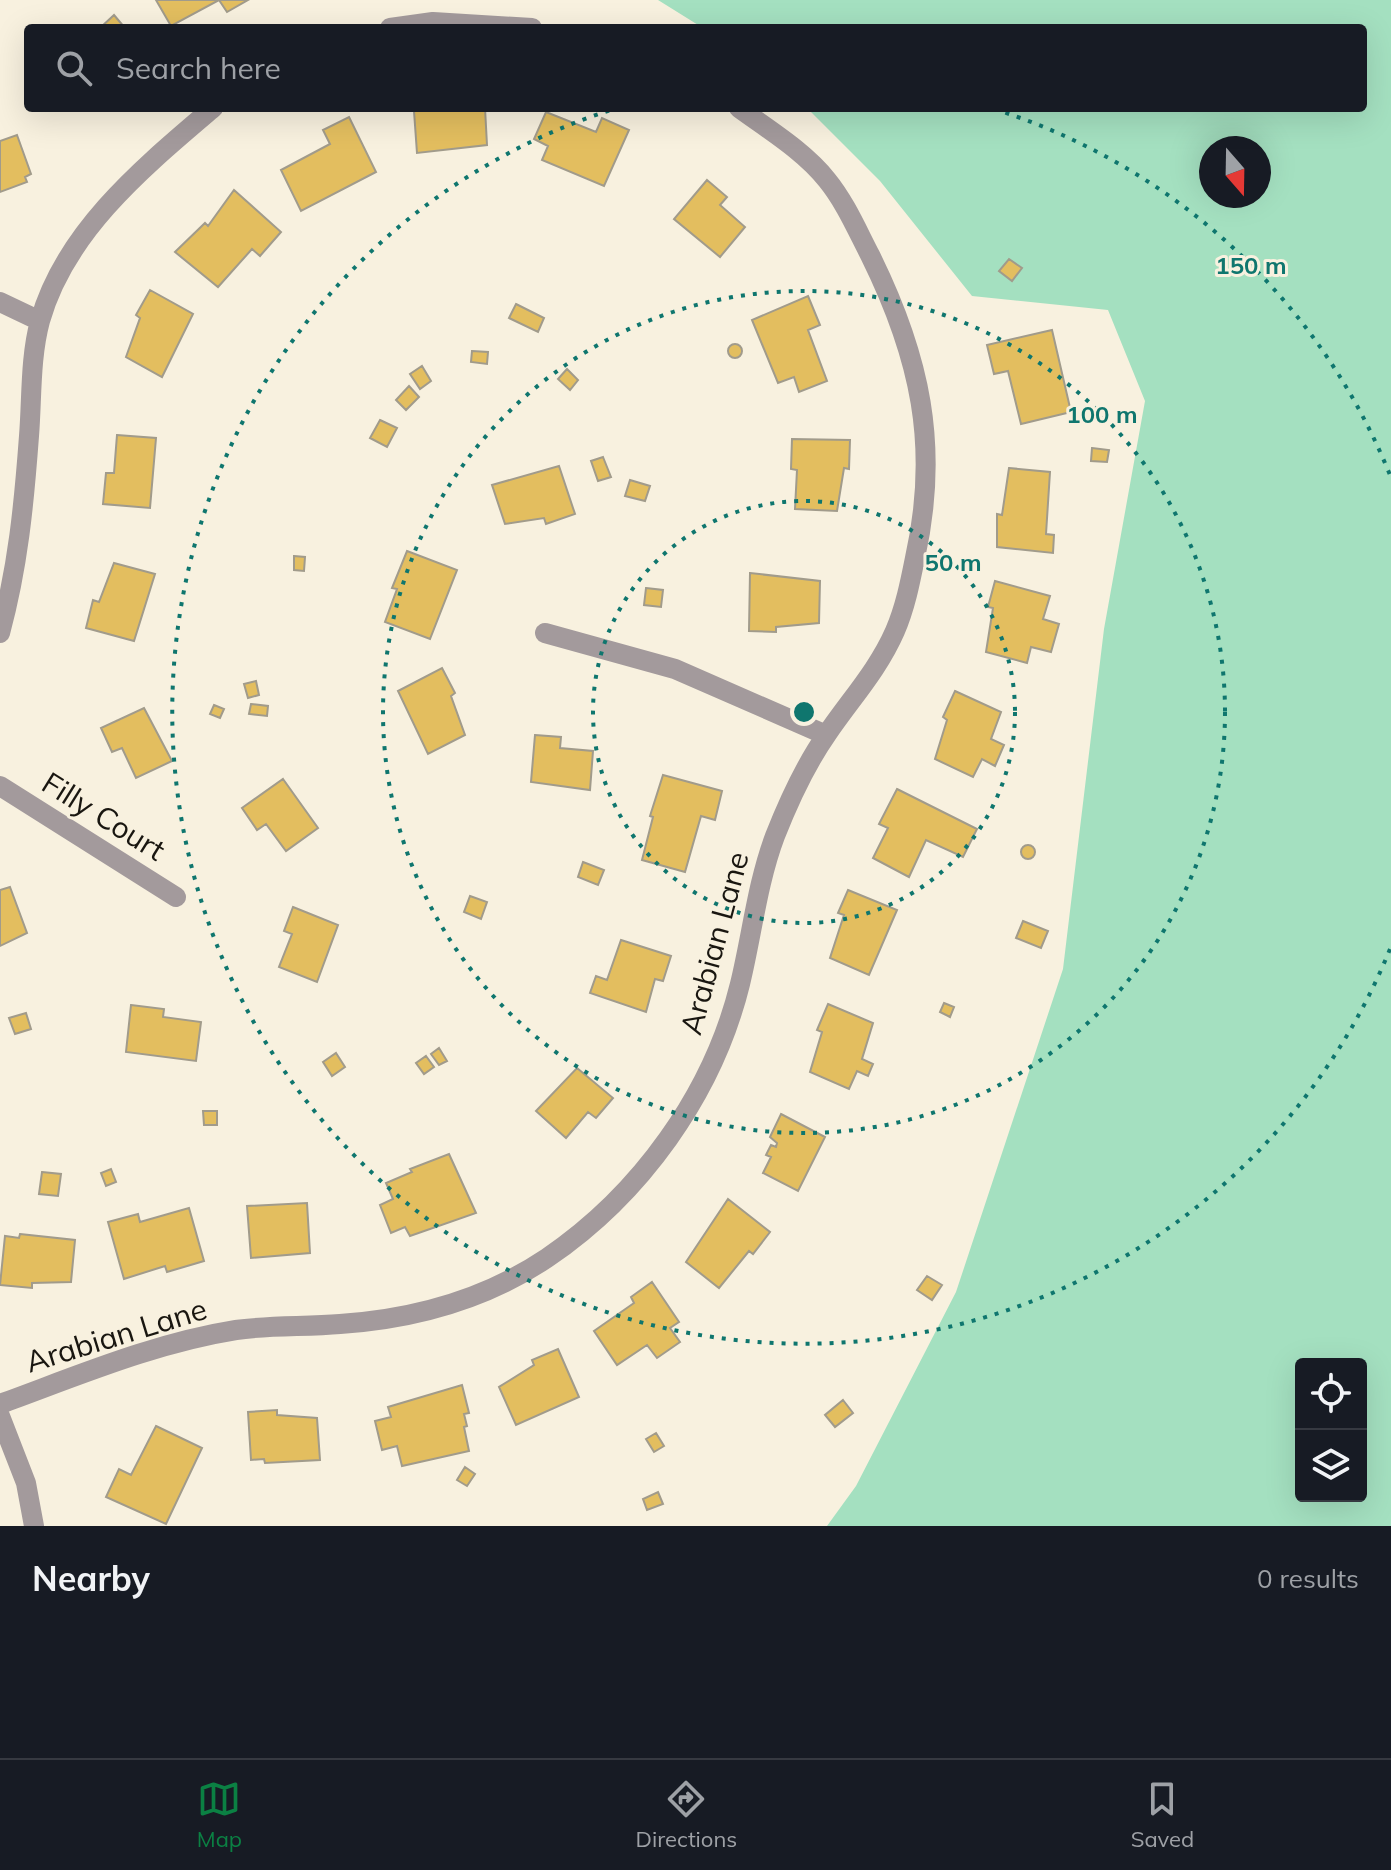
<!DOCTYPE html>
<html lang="en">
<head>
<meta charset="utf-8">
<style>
	:root { --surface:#171b24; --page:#20242c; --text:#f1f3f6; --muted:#9ea1a6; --line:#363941; --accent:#0b8043 }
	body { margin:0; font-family:Mulish,sans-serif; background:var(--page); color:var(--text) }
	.controls { position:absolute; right:24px; bottom:24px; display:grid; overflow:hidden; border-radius:8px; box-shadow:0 8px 32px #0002 }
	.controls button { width:72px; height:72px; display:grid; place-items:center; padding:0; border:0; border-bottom:2px solid var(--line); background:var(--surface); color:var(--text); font:40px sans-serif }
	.compass { position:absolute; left:1199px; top:136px; width:72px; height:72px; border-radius:50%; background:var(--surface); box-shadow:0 8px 32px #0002; rotate:160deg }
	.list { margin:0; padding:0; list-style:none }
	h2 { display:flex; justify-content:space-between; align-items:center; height:104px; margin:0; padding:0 32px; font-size:34px }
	h2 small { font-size:26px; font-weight:400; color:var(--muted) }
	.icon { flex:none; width:44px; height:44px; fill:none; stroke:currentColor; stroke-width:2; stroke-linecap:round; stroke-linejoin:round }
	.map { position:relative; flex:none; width:1391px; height:1526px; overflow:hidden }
	.search { position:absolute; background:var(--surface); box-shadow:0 8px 32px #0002; left:24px; right:24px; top:24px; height:88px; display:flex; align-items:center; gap:20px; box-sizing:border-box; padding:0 28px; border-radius:8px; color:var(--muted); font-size:30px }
	.sheet { height:232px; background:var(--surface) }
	nav { display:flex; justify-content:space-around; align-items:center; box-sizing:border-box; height:112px; border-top:2px solid var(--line); background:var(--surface); font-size:22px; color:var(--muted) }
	nav a { display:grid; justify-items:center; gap:4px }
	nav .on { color:var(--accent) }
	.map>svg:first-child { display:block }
	.green { fill:#a4e0c0; fill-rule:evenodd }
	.building { fill:#e3be5f; stroke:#a19b8b; stroke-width:2 }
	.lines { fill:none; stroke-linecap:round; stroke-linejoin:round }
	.minor { stroke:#a39a9c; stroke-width:20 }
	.ring { fill:none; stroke:#0f766e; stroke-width:4; stroke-dasharray:4 8 }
	.labels { text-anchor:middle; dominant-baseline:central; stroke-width:6; stroke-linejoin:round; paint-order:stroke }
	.street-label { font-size:30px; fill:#191610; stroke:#f8f1df }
	.centre { fill:#0f766e; stroke:#f8f1df; stroke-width:4 }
	.ring-label { font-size:24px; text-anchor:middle; font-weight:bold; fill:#0f766e; stroke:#f8f1df; stroke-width:6; stroke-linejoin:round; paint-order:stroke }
</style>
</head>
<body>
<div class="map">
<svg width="1391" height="1526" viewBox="0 0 1391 1526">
	<rect width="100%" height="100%" fill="#f8f1df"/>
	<path class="green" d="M658,0h733v1526h-564l29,-40 100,-194 107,-323 41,-340 41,-228 -37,-91 -136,-14 -92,-115 -73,-73h556v-80h-660zM1211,148h48v48h-48zM1301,1364h60v132h-60z"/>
	<path class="building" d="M156,0h63l-48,26z
		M219,0h29l-21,12z
		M114,15l11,13h-25z
		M430,108h55l2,37 -70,8 -3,-42z
		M546,112l50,20 6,-14 27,12 -25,56 -62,-26 6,-14 -14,-7z
		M349,117l27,55 -75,39 -20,-41 49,-26 -7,-14z
		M17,135l14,39 -6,3 2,5 -27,10v-51z
		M707,180l20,17 -7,8 25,22 -25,30 -46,-38z
		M234,190l47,42 -21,24 -8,-7 -34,38 -43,-35 30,-29 3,3z
		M1009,259l13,9 -10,13 -13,-10z
		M150,290l43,24 -31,63 -36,-20 14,-39 -4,-3z
		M808,296l12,29 -12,5 19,51 -28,11 -5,-15 -16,6 -26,-63z
		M516,304l28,14 -6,14 -29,-14z
		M1052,330l19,82 -50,12 -13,-53 -14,3 -7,-29z
		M728 351a7 7 0 1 1 14 0a7 7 0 1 1-14 0Z
		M472,351l16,1 -1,12 -16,-2z
		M422,366l9,15 -11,8 -10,-15z
		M567,369l11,11 -8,10 -12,-11z
		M409,386l10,11 -13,13 -10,-10z
		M380,420l17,8 -10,19 -17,-9z
		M117,435l39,3 -6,70 -47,-4 3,-31h8z
		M792,439l58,1 -1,29 -5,-1 -7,43 -42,-2 2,-39 -6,-1z
		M1092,448l17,2 -2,12 -16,-1z
		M603,457l8,20 -13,4 -7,-20z
		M559,466l16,48 -29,10 -2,-6 -39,6 -13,-39z
		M1009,468l41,4 -4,62 8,1 -1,18 -56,-6v-33l5,1z
		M630,480l20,6 -5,15 -20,-5z
		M407,551l50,19 -27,69 -45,-17 12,-33 -5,-1z
		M294,556l11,1 -1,14 -10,-1z
		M114,563l41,11 -21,67 -48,-13 7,-28 6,2z
		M750,573l70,8 -1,42 -43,4v5l-27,-1z
		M995,581l55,15 -7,23 16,5 -8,28 -20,-5 -4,16 -41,-11 7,-44 -5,-1z
		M646,588l17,2 -2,17 -17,-2z
		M442,668l13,25 -4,3 14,39 -37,19 -30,-63z
		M256,681l3,14 -11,3 -4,-14z
		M955,691l46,21 -10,27 13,6 -9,21 -13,-7 -9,18 -38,-18 12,-39 -4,-3z
		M251,704l17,2 -1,10 -18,-2z
		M214,705l10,4 -4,9 -10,-4z
		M144,708l28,53 -36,17 -14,-30 -10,4 -11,-24z
		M535,735l26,2 -1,11 33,3 -3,39 -59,-8z
		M663,775l59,16 -7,29 -14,-4 -16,56 -43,-12 11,-43 -3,-1z
		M283,779l35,49 -32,23 -20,-27 -9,6 -15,-22z
		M897,789l80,40 -14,28 -37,-17 -17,37 -36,-19 15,-30 -9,-4z
		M1021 852a7 7 0 1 1 14 0a7 7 0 1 1-14 0Z
		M583,862l21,8 -6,15 -20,-8z
		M10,887l17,46 -27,13v-56z
		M848,890l49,20 -28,65 -39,-17 14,-43 -6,-2z
		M470,896l17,6 -6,17 -17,-7z
		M293,907l45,18 -21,57 -38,-15 13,-33 -8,-3z
		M1023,921l25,10 -7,17 -25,-10z
		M621,940l50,16 -8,25 -8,-2 -9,33 -56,-19 6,-17 11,4z
		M944,1003l10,4 -4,10 -10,-5z
		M828,1004l45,19 -11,36 11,5 -5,12 -11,-5 -8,18 -39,-17 12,-40 -5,-2z
		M131,1005l33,4 -1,8 38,5 -5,39 -70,-9z
		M26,1013l5,16 -16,5 -6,-16z
		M439,1048l8,13 -8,4 -8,-11z
		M336,1053l9,14 -13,9 -9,-14z
		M426,1056l8,11 -10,7 -8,-11z
		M577,1068l36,30 -17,20 -8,-6 -22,26 -30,-27z
		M203,1111h14v14h-13z
		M781,1114l44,23 -27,54 -35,-18 8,-16 -5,-2 5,-10 5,2 1,-4 -7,-6z
		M449,1154l27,59 -66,23 -5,-9 -14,6 -11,-28 13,-6 -7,-16 26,-11 -2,-3z
		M111,1169l5,13 -10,4 -5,-13z
		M42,1172l19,2 -3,22 -19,-2z
		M728,1199l42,33 -17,22 -4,-3 -30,37 -33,-26z
		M307,1203l3,50 -59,5 -4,-52z
		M189,1208l15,53 -37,11 -2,-6 -41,13 -16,-57 30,-8 2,8z
		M20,1234l55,6 -4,42 -39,1v5l-32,-3 5,-49 14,2z
		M927,1276l15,9 -10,15 -15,-10z
		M652,1282l27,40 -9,6 10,14 -23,16 -10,-13 -30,20 -23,-34 40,-28 -3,-6z
		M558,1349l21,48 -63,28 -17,-38 35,-22 -2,-5z
		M462,1385l7,28 -5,1 3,12 -3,1 5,24 -67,15 -5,-20 -15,4 -7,-29 16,-4 -3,-10z
		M843,1400l10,13 -18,14 -10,-12z
		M277,1410v5l40,3 3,42 -55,3 -1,-4 -13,1 -3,-48z
		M156,1426l46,22 -36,76 -60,-27 13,-28 12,6z
		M656,1433l8,13 -10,6 -8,-13z
		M465,1467l10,7 -8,12 -10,-6z
		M658,1492l5,12 -16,6 -4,-11z"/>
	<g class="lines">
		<path class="minor" d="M390,28l43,-6 99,6
			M0,302l40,19
			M0,633c18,-66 24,-129 29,-197 3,-37 1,-78 11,-115 25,-90 105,-155 173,-213
			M545,633l130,36 151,66
			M0,786l176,111
			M0,1404c77,-28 154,-61 236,-74 34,-5 70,-3 104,-6 73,-5 146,-25 207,-66 93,-63 166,-164 193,-274 12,-49 17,-100 35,-148 13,-33 31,-72 52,-102 23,-34 51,-64 68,-103 10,-23 15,-48 20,-73 25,-112 5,-202 -45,-303 -13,-25 -25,-53 -43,-75 -23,-29 -58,-50 -88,-72
			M0,1416l26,67 8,43"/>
	</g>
	<g class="ring">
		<circle cx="804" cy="712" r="211"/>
		<circle cx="804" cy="712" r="421"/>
		<path d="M1390 949A632 632 0 1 1 614 109M994 109A632 632 0 0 1 1390 475"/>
	</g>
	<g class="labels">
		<g class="street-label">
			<text transform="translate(104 816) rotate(32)">Filly Court</text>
			<text transform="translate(714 943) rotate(-75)">Arabian Lane</text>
			<text transform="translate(116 1335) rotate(-17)">Arabian Lane</text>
		</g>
	</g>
	<circle cx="804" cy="712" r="12" class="centre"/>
	<g class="ring-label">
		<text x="1251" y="274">150 m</text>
		<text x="1102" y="423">100 m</text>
		<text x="953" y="571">50 m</text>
	</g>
</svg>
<div class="controls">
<button><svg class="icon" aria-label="locate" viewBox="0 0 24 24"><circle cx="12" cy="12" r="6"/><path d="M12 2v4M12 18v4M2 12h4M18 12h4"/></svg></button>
<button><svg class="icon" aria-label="layers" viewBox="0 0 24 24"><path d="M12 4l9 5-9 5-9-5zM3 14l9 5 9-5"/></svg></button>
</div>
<svg class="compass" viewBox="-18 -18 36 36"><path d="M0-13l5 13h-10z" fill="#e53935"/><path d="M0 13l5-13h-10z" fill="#9ea1a6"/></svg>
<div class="search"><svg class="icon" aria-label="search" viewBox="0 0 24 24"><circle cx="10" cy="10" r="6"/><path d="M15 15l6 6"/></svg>Search here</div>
</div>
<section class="sheet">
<h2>Nearby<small>0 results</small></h2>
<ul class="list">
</ul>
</section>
<nav>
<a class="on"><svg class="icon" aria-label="map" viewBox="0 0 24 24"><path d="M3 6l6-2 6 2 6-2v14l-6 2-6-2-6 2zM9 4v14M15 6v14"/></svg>Map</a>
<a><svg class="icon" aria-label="directions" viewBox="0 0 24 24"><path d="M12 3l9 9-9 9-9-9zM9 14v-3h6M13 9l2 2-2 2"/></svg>Directions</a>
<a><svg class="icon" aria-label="saved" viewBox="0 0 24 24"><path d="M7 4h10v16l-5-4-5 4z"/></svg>Saved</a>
</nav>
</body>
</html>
